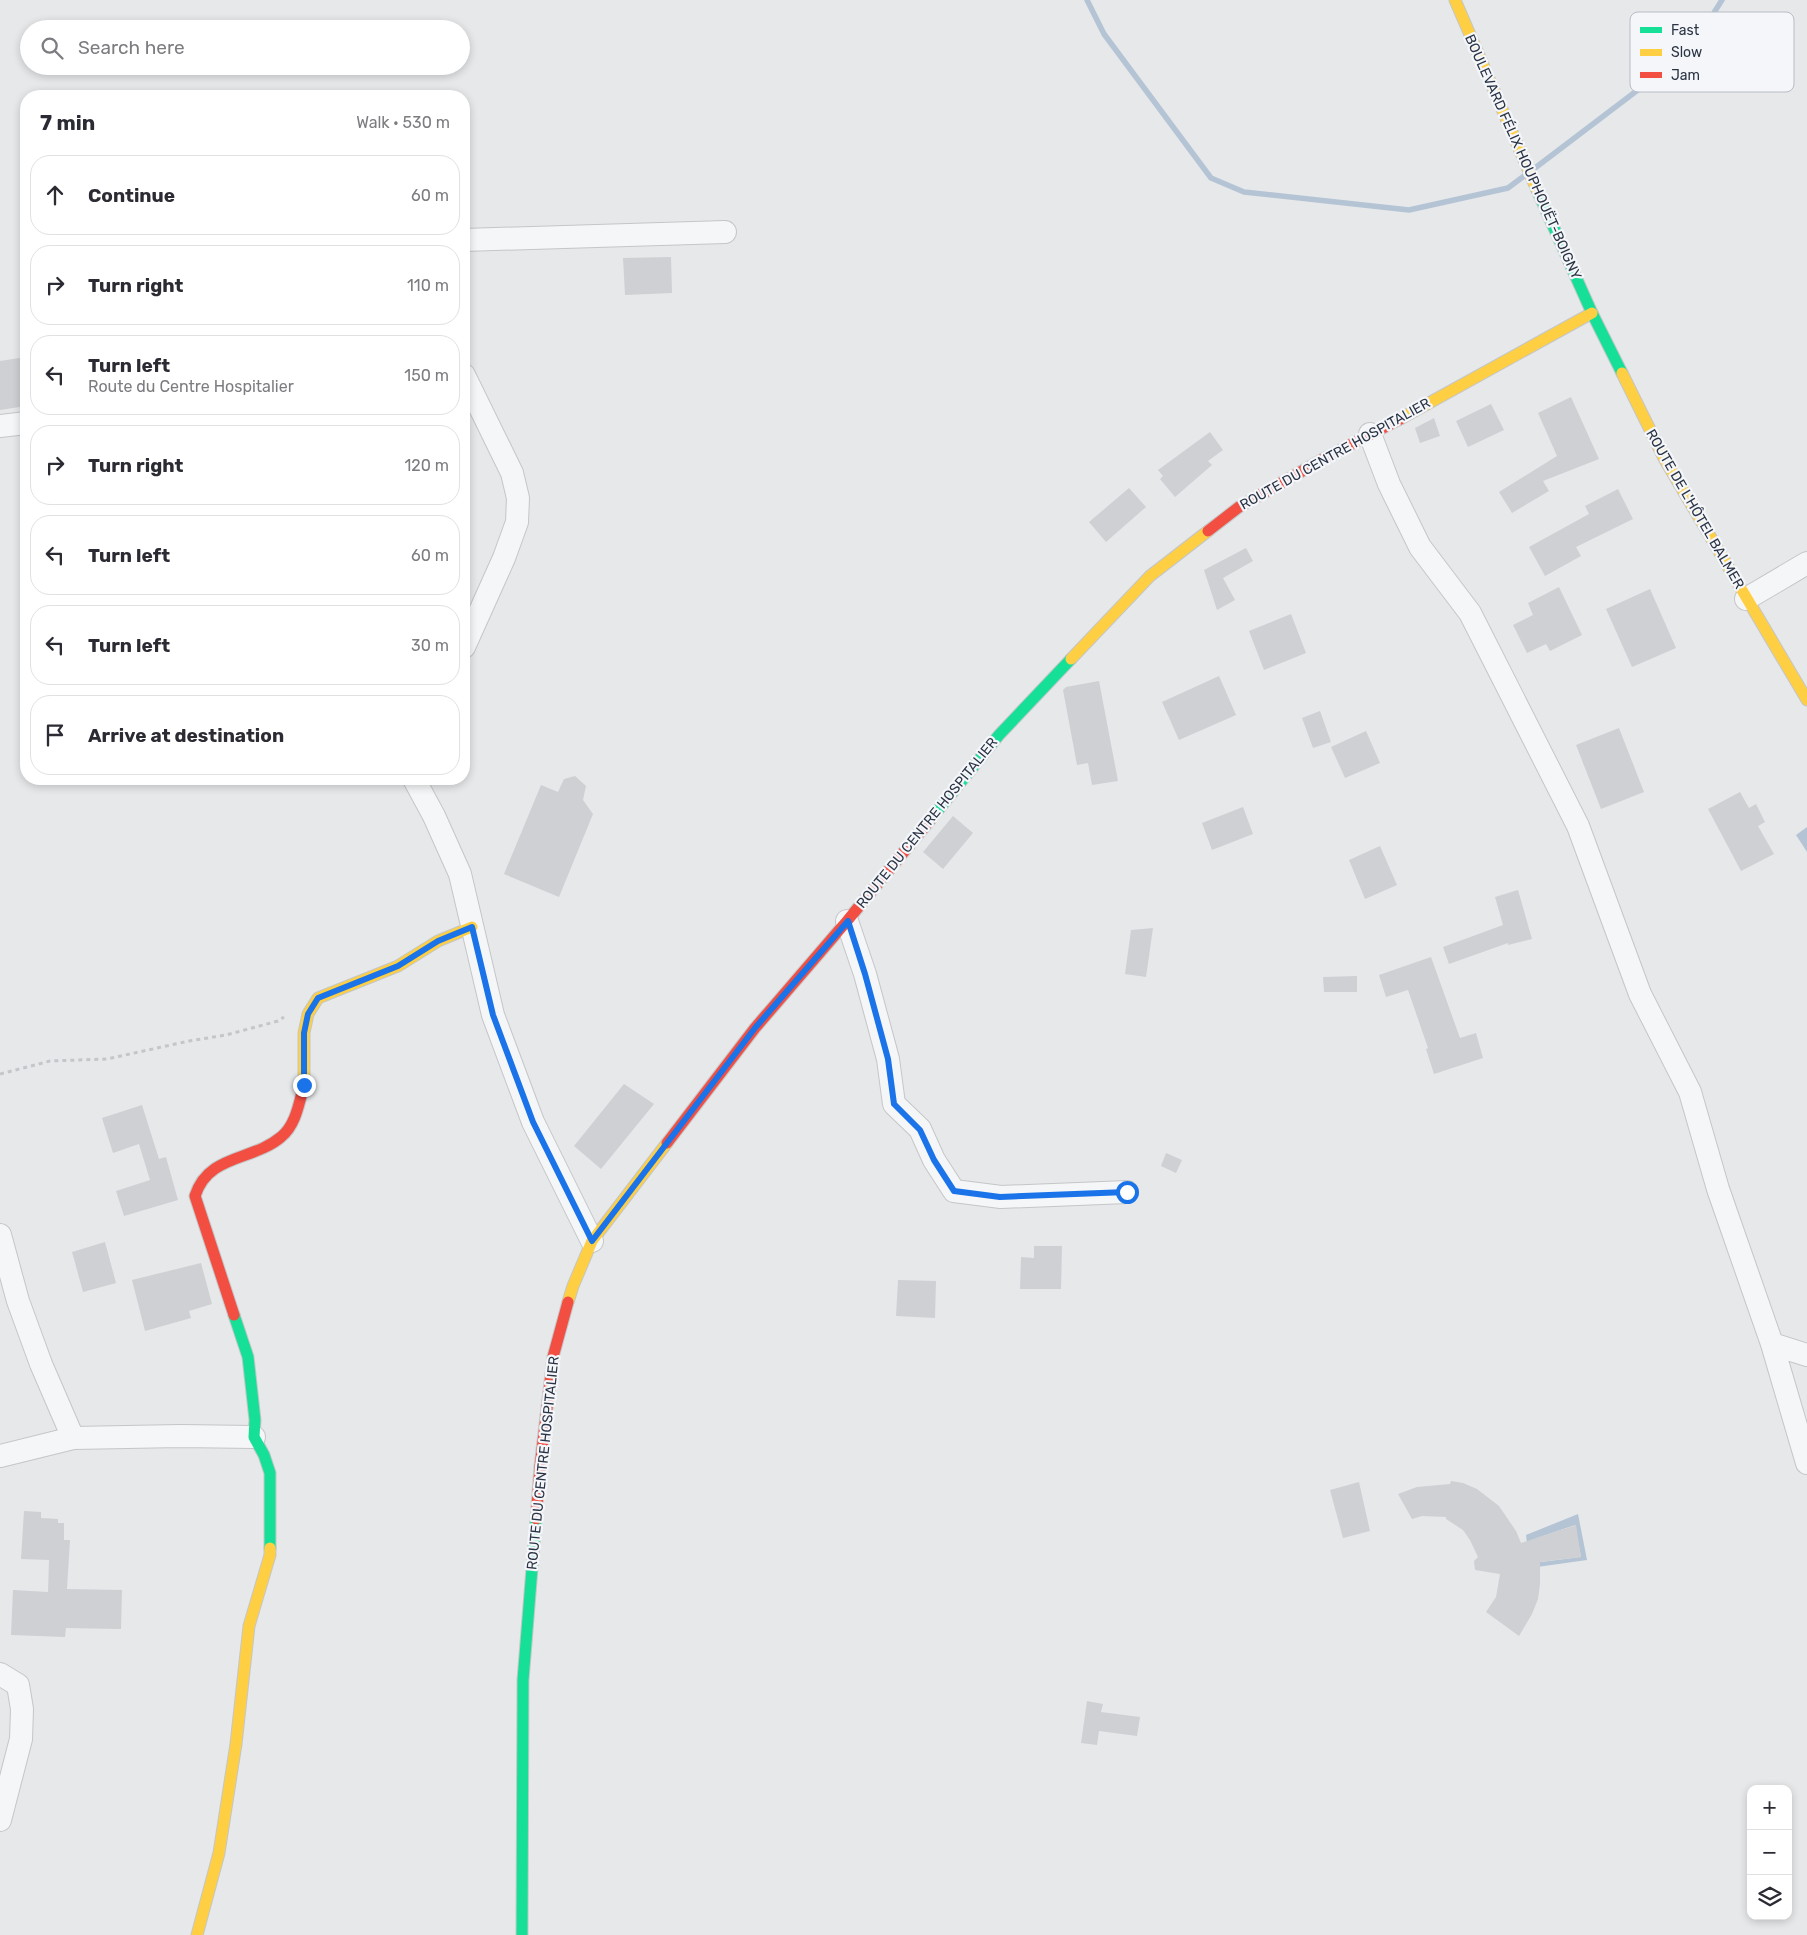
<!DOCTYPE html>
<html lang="en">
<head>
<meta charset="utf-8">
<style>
	:root { --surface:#fff; --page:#f7f7f7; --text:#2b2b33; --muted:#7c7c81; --line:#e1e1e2 }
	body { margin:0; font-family:Rubik,sans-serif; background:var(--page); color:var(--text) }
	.controls { position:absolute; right:15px; bottom:15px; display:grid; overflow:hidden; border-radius:10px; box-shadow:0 2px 8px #0003 }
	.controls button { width:45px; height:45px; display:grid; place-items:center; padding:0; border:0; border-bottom:1px solid var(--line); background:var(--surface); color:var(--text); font:25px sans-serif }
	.stop { position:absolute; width:15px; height:15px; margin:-11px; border:4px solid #1a73e8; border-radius:50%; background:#fff }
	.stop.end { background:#1a73e8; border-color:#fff; box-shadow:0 1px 5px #0008 }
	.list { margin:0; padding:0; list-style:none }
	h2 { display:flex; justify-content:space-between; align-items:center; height:65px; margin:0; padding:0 20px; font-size:21px }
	h2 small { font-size:16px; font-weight:400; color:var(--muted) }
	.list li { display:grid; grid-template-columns:32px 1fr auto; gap:15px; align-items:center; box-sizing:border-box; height:80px; margin:0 10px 10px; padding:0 10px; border:1px solid var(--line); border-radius:20px }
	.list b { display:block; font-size:19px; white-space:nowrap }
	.list p { margin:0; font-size:16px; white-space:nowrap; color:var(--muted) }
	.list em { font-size:16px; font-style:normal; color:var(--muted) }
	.icon { flex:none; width:28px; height:28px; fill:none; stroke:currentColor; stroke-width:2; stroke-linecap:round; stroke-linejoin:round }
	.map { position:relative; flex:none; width:1807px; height:1935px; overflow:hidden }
	.search { position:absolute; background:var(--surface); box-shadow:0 2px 8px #0003; left:20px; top:20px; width:450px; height:55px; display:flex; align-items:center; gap:12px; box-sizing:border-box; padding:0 18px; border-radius:28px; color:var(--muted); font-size:19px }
	.panel { position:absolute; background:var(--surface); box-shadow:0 2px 8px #0003; left:20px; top:90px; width:450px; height:695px; border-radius:20px }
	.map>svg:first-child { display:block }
	.water { fill:#b4c4d5; fill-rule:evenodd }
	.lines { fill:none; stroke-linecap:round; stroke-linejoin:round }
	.stream { stroke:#b4c4d5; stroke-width:5.5 }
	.building { fill:#ced0d3 }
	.street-casing { stroke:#c4c6c8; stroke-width:24 }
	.fast-casing { stroke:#c4c6c8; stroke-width:13 }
	.slow-casing { stroke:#c4c6c8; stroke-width:13 }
	.jam-casing { stroke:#c4c6c8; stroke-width:13 }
	.path { stroke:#c5c6ca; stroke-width:3; stroke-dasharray:4 4; stroke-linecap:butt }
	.street { stroke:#f5f6f7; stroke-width:22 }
	.fast { stroke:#16e098; stroke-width:11 }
	.slow { stroke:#ffcf43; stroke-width:11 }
	.jam { stroke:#f24e42; stroke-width:11 }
	.route { stroke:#1a73e8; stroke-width:6 }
	.labels { text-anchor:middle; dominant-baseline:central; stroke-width:4.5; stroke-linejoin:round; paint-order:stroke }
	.street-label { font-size:14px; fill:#2b3445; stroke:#f4f6f9 }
	.key { fill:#f4f6f9; stroke:#b8bcc3; stroke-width:1 }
	.key-label { font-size:14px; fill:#2b3445 }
</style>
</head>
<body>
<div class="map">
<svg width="1807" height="1935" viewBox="0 0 1807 1935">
	<rect width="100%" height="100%" fill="#e6e8ea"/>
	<path class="water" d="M1807,827v25l-11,-17z
		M1578,1514l9,46 -57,8 -4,-33zM1575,1525l6,32 -40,5 -4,-24z"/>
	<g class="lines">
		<path class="stream" d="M1087,0l17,34 107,144 33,14 165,18 99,-22 16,-12
			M1535,168l166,-126 14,-31 7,-11"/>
	</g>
	<path class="building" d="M671,257l1,36 -47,2 -2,-37z
		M26,357v49l-26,4v-49z
		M1571,397l28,62 -56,22 6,10 -37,22 -13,-21 58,-36 -19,-43z
		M1491,404l13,26 -36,17 -12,-26z
		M1434,418l6,18 -20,7 -5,-15z
		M1210,432l13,18 -15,11 4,4 -37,32 -15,-18 3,-3 -5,-6z
		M1129,488l17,19 -40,35 -17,-20z
		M1618,489l15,30 -57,28 5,9 -36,20 -16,-29 60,-33 -4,-8z
		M1246,548l7,13 -30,17 12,22 -18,10 -13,-40z
		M1559,587l23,48 -32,16 -4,-7 -19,9 -14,-28 20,-10 -5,-12z
		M1650,589l26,59 -44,19 -26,-58z
		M1291,614l15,39 -42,17 -15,-39z
		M1219,676l17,39 -57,25 -17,-38z
		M1099,681l19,100 -26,4 -4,-22 -11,2 -14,-75 3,-3z
		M1320,711l11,31 -18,6 -11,-30z
		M1619,728l25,64 -43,17 -25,-64z
		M1366,731l14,32 -35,15 -14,-31z
		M575,776l11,10 -3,14 10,14 -34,83 -55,-23 37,-89 17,7 6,-13z
		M1740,792l9,16 7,-4 9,18 -7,4 16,28 -33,17 -33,-62z
		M1243,807l10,27 -41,16 -10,-27z
		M953,816l20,17 -30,36 -20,-17z
		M1380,846l17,39 -32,14 -16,-39z
		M1518,890l14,49 -24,6v-2l-59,21 -6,-17 60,-22 -8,-28z
		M1153,928l-7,49 -21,-3 6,-44z
		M1431,957l29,81 16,-5 7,25 -49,16 -8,-25 2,-1 -20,-58 -22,7 -7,-22z
		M1357,976v16h-33l-1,-15z
		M624,1084l30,20 -53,65 -27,-23z
		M142,1105l17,54 7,-2 12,43 -54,16 -8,-25 34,-11 -11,-36 -26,9 -11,-35z
		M1166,1153l16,7 -6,13 -15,-7z
		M105,1242l11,41 -33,9 -11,-40z
		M1034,1246h28l-1,43h-41l1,-32 13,1z
		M201,1263l11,41 -23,7 2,7 -46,13 -13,-51z
		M898,1280l38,1 -1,37 -39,-2z
		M1451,1481l12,2 14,6 22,17 17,25 5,12 55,-18 5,32 -41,5v22l-2,15 -6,15 -13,22 -33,-24 10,-15 4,-23 -25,-4 -1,-9 4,-4 -8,-17 -7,-10 -17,-11v-2l-24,-1 -10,3 -14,-25 19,-7 33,-3z
		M1359,1482l11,49 -27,7 -13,-48z
		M24,1511l17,1v6l17,1v4h6v17h6l-3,49 55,1 -1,39 -55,-1 -1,9 -54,-2 2,-45 35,2 1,-32 -28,-1z
		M1087,1701l16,3 -2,8 39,5 -3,19 -38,-5 -2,14 -16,-2z"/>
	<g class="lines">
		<g class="street-casing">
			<path id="street" d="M464,240l261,-8
				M464,375l48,98 6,25 -1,24 -13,36 -40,89
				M0,426l26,-3
				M1370,434l19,50 31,63 50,66 108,213 62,168 50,98 28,97 54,155 35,119
				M1746,599l61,-36
				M414,779l20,37 26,58 33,141 40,107 59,119
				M847,921l18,53 23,85 6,45 26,25 14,31 20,31 47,6 126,-5
				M0,1235l18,66 23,63 32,74
				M1772,1344l35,11
				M0,1456l73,-18 107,-2 74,1
				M0,1674l18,11 4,24 -1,30 -21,81"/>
		</g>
		<g class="fast-casing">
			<path id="fast" d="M1537,190l55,123 30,60
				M930,820l69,-85 72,-76
				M234,1315l14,42 7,63 -1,17 10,18 6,18v75
				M522,1935l1,-255 13,-161"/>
		</g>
		<g class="slow-casing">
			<path id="slow" d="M1455,0l82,190
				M1622,373l43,87 142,240
				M1400,419l192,-106
				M1071,659l79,-83 58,-45
				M304,1085v-52l4,-19 10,-16 80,-32 40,-25 34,-14
				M568,1302l5,-16 19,-45 75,-98
				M197,1935l22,-82 17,-109 13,-118 21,-71v-7"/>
		</g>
		<g class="jam-casing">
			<path id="jam" d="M1208,531l31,-24 86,-49 75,-39
				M667,1143l88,-115 92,-107 83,-101
				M234,1315l-39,-119c13,-42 58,-35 86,-59 15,-12 18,-34 23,-52
				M536,1519l4,-52 13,-110 15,-55"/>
		</g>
		<path class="path" d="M0,1074l50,-13 57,-2 82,-18 37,-6 52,-14 6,-4"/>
		<use href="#street" class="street"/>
		<use href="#fast" class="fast"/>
		<use href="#slow" class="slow"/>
		<use href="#jam" class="jam"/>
	</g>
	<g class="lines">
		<path class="route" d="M304,1085v-52l4,-19 10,-16 80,-32 40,-25 34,-14 21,88 40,107 59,119 163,-213 93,-107 17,53 23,85 6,45 26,26 14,30 20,31 46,6 127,-5"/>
	</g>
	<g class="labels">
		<g class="street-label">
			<text transform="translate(1523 157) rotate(66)">BOULEVARD FÉLIX HOUPHOUËT-BOIGNY</text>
			<text transform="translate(1335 454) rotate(-29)">ROUTE DU CENTRE HOSPITALIER</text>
			<text transform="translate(1695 509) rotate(60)">ROUTE DE L'HÔTEL BALMER</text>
			<text transform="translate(927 823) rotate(-51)">ROUTE DU CENTRE HOSPITALIER</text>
			<text transform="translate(543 1463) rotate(-84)">ROUTE DU CENTRE HOSPITALIER</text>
		</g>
	</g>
	<rect x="1630" y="12" width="164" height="80" rx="8" class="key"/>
	<rect x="1640" y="27" width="22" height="6" fill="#16e098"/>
	<rect x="1640" y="49" width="22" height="7" fill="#ffcf43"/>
	<rect x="1640" y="72" width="22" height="6" fill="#f24e42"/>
	<g class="key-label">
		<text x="1671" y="35">Fast</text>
		<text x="1671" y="57">Slow</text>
		<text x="1671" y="80">Jam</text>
	</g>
</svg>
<div class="controls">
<button>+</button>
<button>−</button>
<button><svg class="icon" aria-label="layers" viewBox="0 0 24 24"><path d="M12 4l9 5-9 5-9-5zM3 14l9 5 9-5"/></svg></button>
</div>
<div class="stop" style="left:1127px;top:1192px"></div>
<div class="stop end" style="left:304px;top:1085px"></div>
<div class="search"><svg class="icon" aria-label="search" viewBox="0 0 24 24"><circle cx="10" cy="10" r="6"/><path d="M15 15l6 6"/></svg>Search here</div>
<section class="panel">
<h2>7 min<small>Walk · 530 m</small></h2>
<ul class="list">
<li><svg class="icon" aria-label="ahead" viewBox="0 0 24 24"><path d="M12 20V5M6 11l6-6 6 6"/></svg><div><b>Continue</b></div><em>60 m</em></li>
<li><svg class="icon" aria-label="right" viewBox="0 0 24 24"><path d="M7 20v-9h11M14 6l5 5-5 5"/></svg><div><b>Turn right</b></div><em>110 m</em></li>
<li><svg class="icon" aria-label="left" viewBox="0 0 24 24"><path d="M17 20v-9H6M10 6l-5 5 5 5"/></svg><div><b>Turn left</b><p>Route du Centre Hospitalier</p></div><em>150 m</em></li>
<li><svg class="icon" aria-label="right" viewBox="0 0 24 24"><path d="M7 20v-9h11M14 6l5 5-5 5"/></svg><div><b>Turn right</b></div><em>120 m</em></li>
<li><svg class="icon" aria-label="left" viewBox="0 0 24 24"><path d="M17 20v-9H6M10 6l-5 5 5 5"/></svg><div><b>Turn left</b></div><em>60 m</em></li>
<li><svg class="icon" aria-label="left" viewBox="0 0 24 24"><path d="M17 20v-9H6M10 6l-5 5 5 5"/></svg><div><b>Turn left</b></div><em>30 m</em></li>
<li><svg class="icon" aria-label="arrive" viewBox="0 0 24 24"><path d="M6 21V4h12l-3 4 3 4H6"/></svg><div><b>Arrive at destination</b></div></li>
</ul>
</section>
</div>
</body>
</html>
